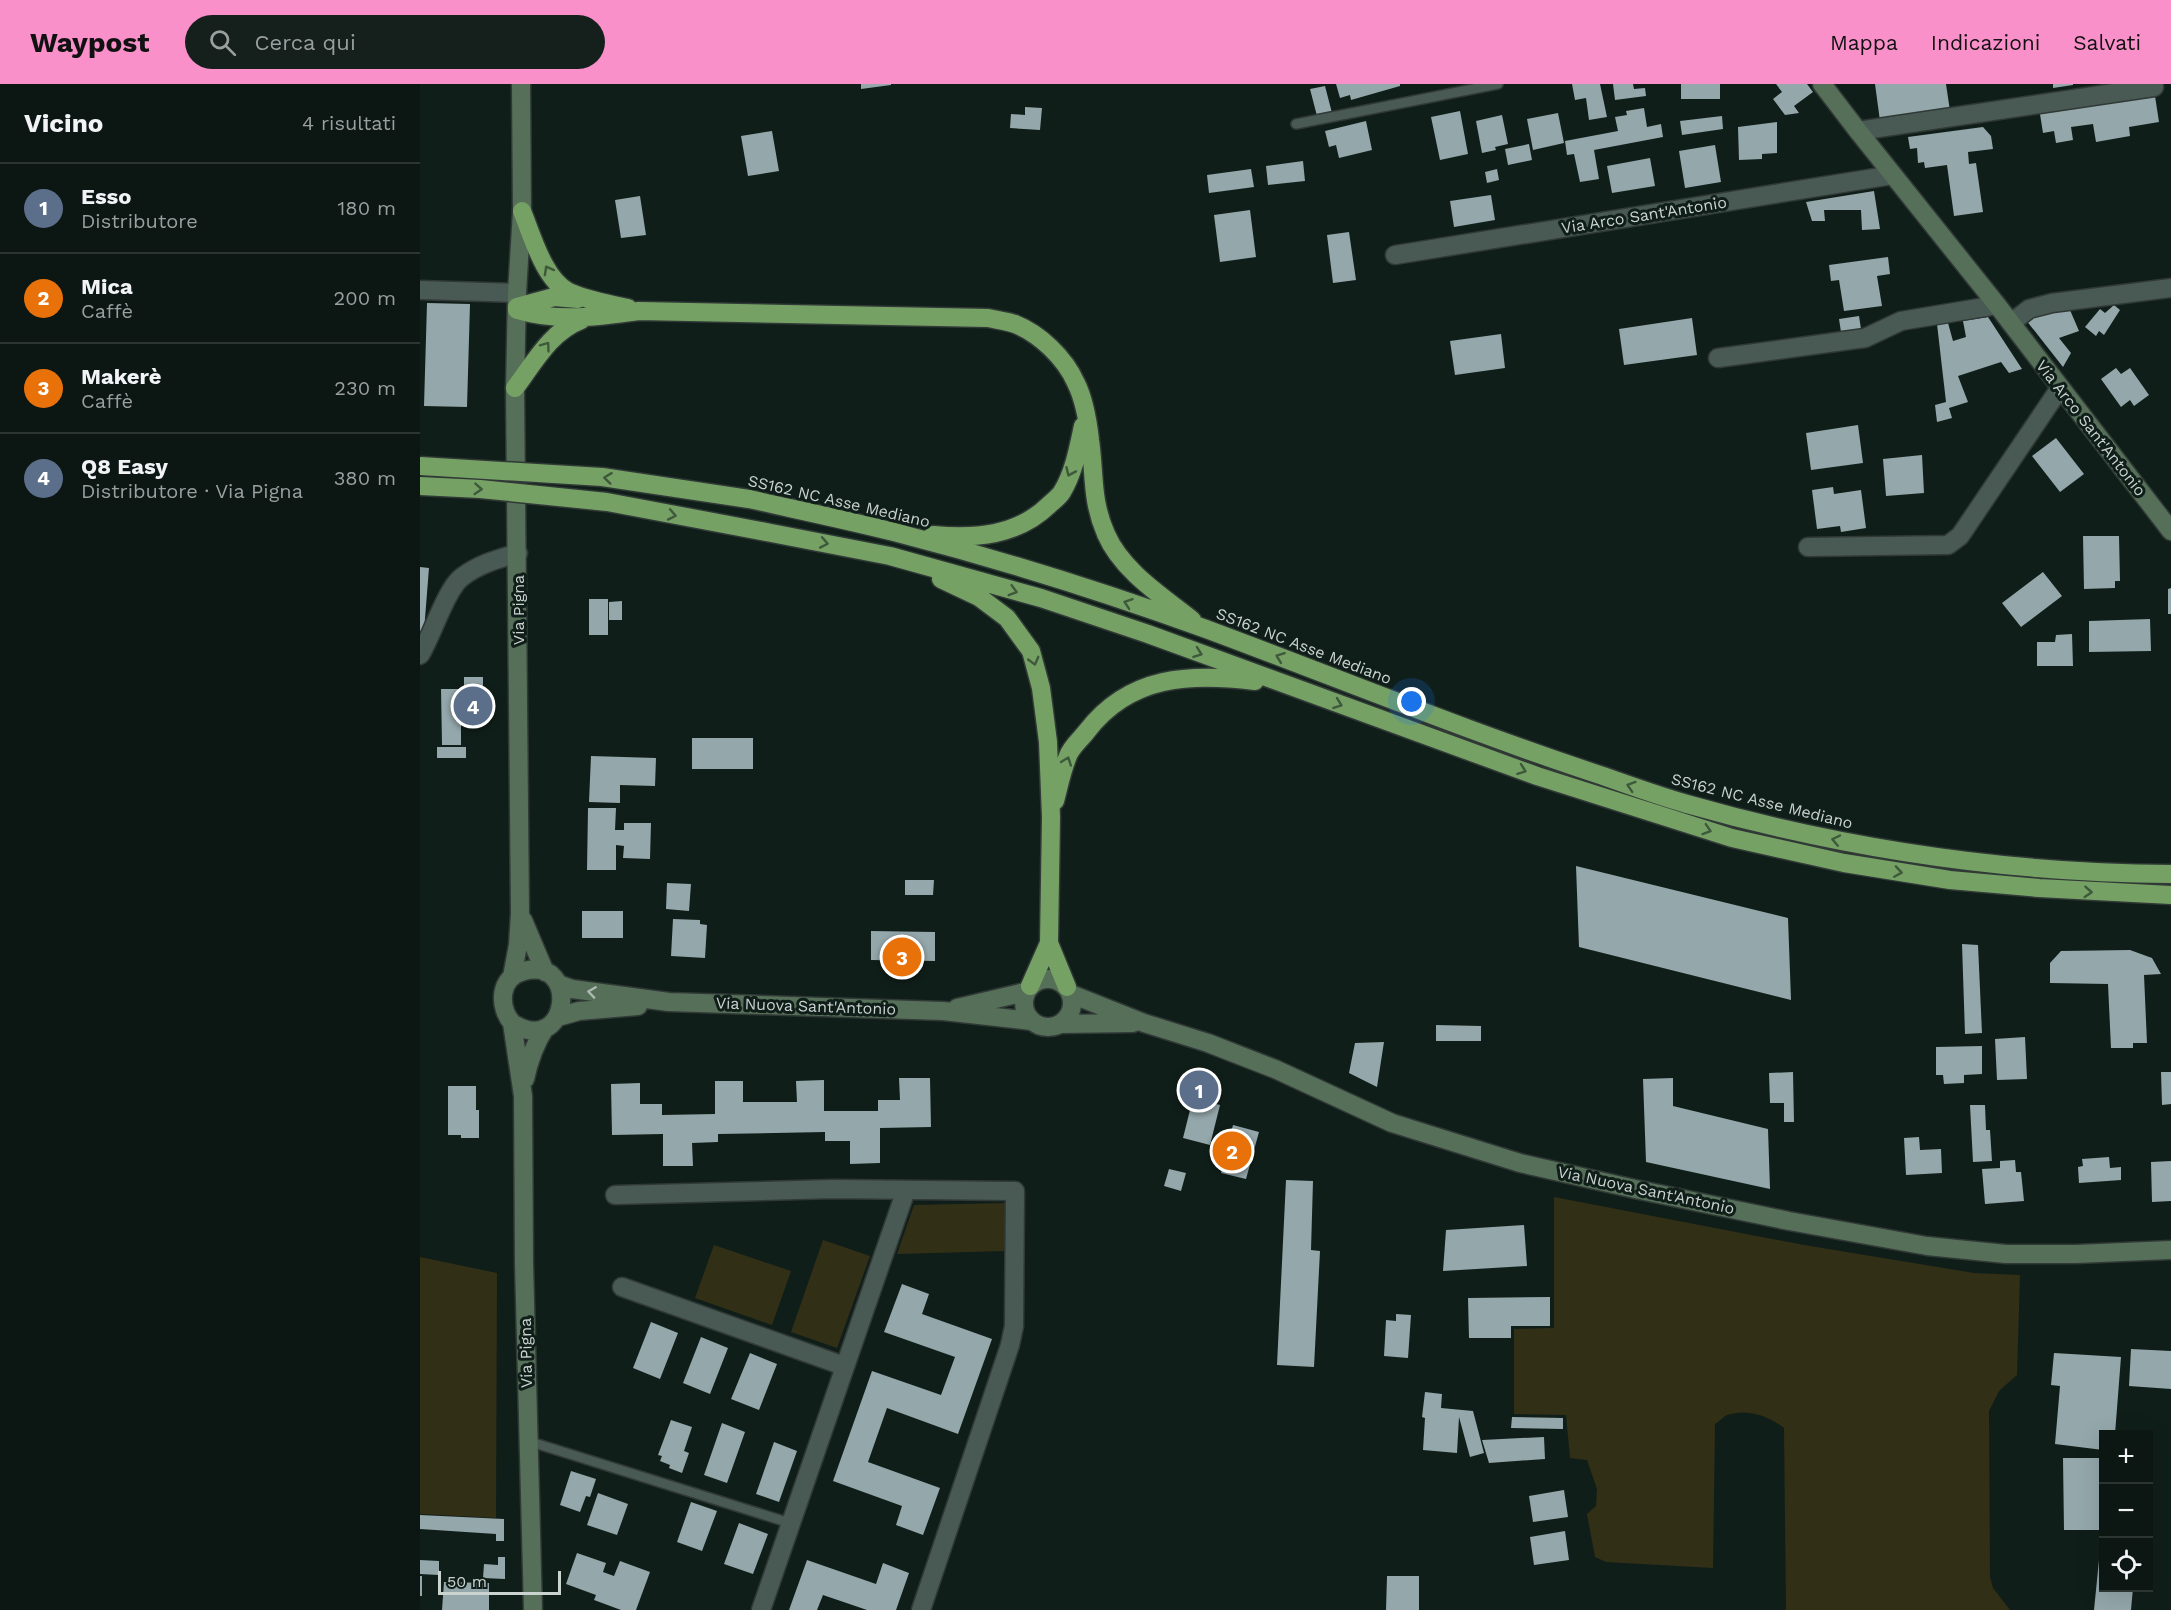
<!DOCTYPE html>
<html lang="it">
<head>
<meta charset="utf-8">
<style>
	:root { --surface:#0c1613; --page:#151f1c; --text:#f1f3f6; --muted:#9a9fa0; --line:#2c3533; --accent:#f990ca }
	body { margin:0; font-family:"Work Sans",sans-serif; background:var(--page); color:var(--text) }
	.controls { position:absolute; right:18px; bottom:18px; display:grid; overflow:hidden; border-radius:0px; box-shadow:0 6px 24px #0002 }
	.controls button { width:54px; height:54px; display:grid; place-items:center; padding:0; border:0; border-bottom:2px solid var(--line); background:var(--surface); color:var(--text); font:30px sans-serif }
	.scale { position:absolute; left:18px; bottom:15px; width:123px; box-sizing:border-box; padding-left:6px; border:3px solid #cad3d0; border-top:0; font-size:16px; line-height:21px; white-space:nowrap; color:#cad3d0; -webkit-text-stroke:4px #101e19; paint-order:stroke }
	.you { position:absolute; left:992px; top:618px; width:21px; height:21px; margin:-15px; border:4px solid #fff; border-radius:50%; background:#1a73e8; box-shadow:0 0 0 9px #1a73e833 }
	.badge { display:grid; place-items:center; width:39px; height:39px; border-radius:50%; background:var(--accent); color:#fff; font-size:20px; font-weight:700 }
	.pin { position:absolute; translate:-50% -50%; border:3px solid #fff; box-shadow:0 2px 6px #0006 }
	.list { margin:0; padding:0; list-style:none }
	h2 { display:flex; justify-content:space-between; align-items:center; height:78px; margin:0; padding:0 24px; font-size:26px }
	h2 small { font-size:20px; font-weight:400; color:var(--muted) }
	.list li { display:grid; grid-template-columns:39px 1fr auto; gap:18px; align-items:center; box-sizing:border-box; height:90px; padding:0 24px; border-top:2px solid var(--line) }
	.list b { display:block; font-size:22px; white-space:nowrap }
	.list p { margin:0; font-size:20px; white-space:nowrap; color:var(--muted) }
	.list em { font-size:20px; font-style:normal; color:var(--muted) }
	.icon { flex:none; width:33px; height:33px; fill:none; stroke:currentColor; stroke-width:2; stroke-linecap:round; stroke-linejoin:round }
	.map { position:relative; flex:none; width:1751px; height:1526px; overflow:hidden }
	header { display:flex; align-items:center; gap:36px; box-sizing:border-box; height:84px; padding:0 30px; background:var(--accent); color:#111 }
	header strong { font-size:28px }
	nav { display:flex; gap:33px; margin-inline-start:auto; font-size:21px }
	.search { width:420px; height:54px; background:var(--page); display:flex; align-items:center; gap:15px; box-sizing:border-box; padding:0 21px; border-radius:33px; color:var(--muted); font-size:22px }
	main { display:flex }
	aside { flex:1; background:var(--surface) }
	.map>svg:first-child { display:block }
	.green { fill:#322f17 }
	.building { fill:#94a7aa }
	.lines { fill:none; stroke-linecap:round; stroke-linejoin:round }
	.lane-casing { stroke:#303936; stroke-width:12 }
	.street-casing { stroke:#303936; stroke-width:21 }
	.secondary-casing { stroke:#303936; stroke-width:21 }
	.highway-casing { stroke:#303936; stroke-width:21 }
	.lane { stroke:#495954; stroke-width:9 }
	.street { stroke:#495954; stroke-width:18 }
	.secondary { stroke:#566f59; stroke-width:18 }
	.highway { stroke:#76a165; stroke-width:18 }
	.highway-bridge-casing { stroke:#303936; stroke-width:21; stroke-linecap:butt }
	.highway-bridge { stroke:#76a165; stroke-width:18 }
	.oneway { stroke:#3e593b }
	.oneway2 { stroke:#adbab2 }
	.labels { text-anchor:middle; dominant-baseline:central; stroke-width:6; stroke-linejoin:round; paint-order:stroke }
	.street-label { font-size:16px; fill:#cad3d0; stroke:#101e19 }
</style>
</head>
<body>
<header>
<strong>Waypost</strong>
<div class="search"><svg class="icon" aria-label="search" viewBox="0 0 24 24"><circle cx="10" cy="10" r="6"/><path d="M15 15l6 6"/></svg>Cerca qui</div>
<nav><a>Mappa</a><a>Indicazioni</a><a>Salvati</a></nav>
</header>
<main>
<aside>
<h2>Vicino<small>4 risultati</small></h2>
<ul class="list">
<li><span class="badge" style="background:#5c6f8a">1</span><div><b>Esso</b><p>Distributore</p></div><em>180 m</em></li>
<li><span class="badge" style="background:#e8710a">2</span><div><b>Mica</b><p>Caffè</p></div><em>200 m</em></li>
<li><span class="badge" style="background:#e8710a">3</span><div><b>Makerè</b><p>Caffè</p></div><em>230 m</em></li>
<li><span class="badge" style="background:#5c6f8a">4</span><div><b>Q8 Easy</b><p>Distributore · Via Pigna</p></div><em>380 m</em></li>
</ul>
</aside>
<div class="map">
<svg width="1751" height="1526" viewBox="0 0 1751 1526">
	<rect width="100%" height="100%" fill="#101e19"/>
	<path class="green" d="M1134,1113l250,48 170,28 46,2 -3,100 -18,16 -10,20 1,166 3,11 17,22h-224l-2,-182c-15,-12 -37,-20 -57,-13 -4,2 -8,7 -12,9l-2,144 -107,-6 -11,-5 -8,-43 9,-8 1,-17 -10,-29 -17,-2 -4,-43 -52,-1v-85l40,-1z
		M586,1119v48l-109,3 17,-49z
		M403,1156l47,16 -33,92 -46,-16z
		M294,1161l77,26 -19,54 -77,-27z
		M0,1173l77,16 -1,245 -76,-4z"/>
	<path class="building" d="M441,0h30v1l-30,4z
		M916,0h64v2l-49,14 -1,-5 -10,3z
		M1152,0h28l7,33 -18,3 -3,-22 -11,2z
		M1193,0h20l1,5 11,-1 1,8 -31,4z
		M1261,0h39v15h-39z
		M1356,0h31l6,8 -19,14 5,7 -14,2 -12,-16 9,-7z
		M1455,0h71l4,27 -70,10z
		M1633,0h20v1l-20,3z
		M905,2l7,27 -15,3 -7,-27z
		M1735,12l4,26 -30,5 1,9 -34,6 -3,-18 -22,3 2,13 -17,3 -2,-12 -11,2 -3,-19z
		M605,23l17,1 -2,22 -30,-2 1,-14 14,1z
		M1224,24l3,19 14,-3 2,13 -69,13 5,29 -19,3 -6,-28 -7,1 -2,-14 53,-10 -3,-14 12,-2 -1,-4z
		M1040,27l8,43 -28,6 -9,-43z
		M1138,29l6,30 -31,7 -6,-31z
		M1082,31l6,29 -13,3 1,3 -14,3 -6,-32z
		M1302,32l1,13 -41,6 -2,-14z
		M946,37l6,29 -33,8 -3,-13 -7,2 -4,-16z
		M1357,38v31l-15,1v5l-23,1 -1,-33z
		M1563,43l8,9 2,13 -25,3 1,12 7,-1 7,49 -29,4 -7,-51 -22,3 -1,-6 -6,1 -1,-15 -7,1 -2,-12z
		M352,47l7,40 -31,5 -7,-40z
		M1109,60l3,16 -24,5 -3,-16z
		M1295,61l6,37 -36,6 -6,-37z
		M1230,74l5,28 -43,7 -5,-27z
		M883,77l2,20 -37,4 -2,-19z
		M831,85l3,18 -45,6 -2,-18z
		M1077,85l2,11 -12,3 -2,-11z
		M1454,107l6,38 -18,1 -1,-20h-37l1,11h-13l-6,-19z
		M1071,111l4,25 -41,7 -4,-26z
		M220,112l6,39 -25,3 -6,-38z
		M830,126l6,47 -36,5 -6,-47z
		M929,148l7,48 -23,3 -6,-48z
		M1468,173l2,17 -13,2 5,30 -38,5 -5,-31 -8,1 -2,-16z
		M7,219l43,1 -3,103 -43,-1z
		M1694,221l6,5 -16,25 -5,-4 -3,5 -11,-9 15,-18 5,4z
		M1650,226l9,21 -20,7 12,15 -8,14 -37,-47 11,-6z
		M1439,232l2,13 -20,3 -2,-13z
		M1568,233l34,52 -13,4 -8,-11 -43,14 10,26 -19,6 3,10 -15,4 -2,-17 11,-3 -9,-78 11,-1 5,18 13,-4 -3,-16z
		M1272,234l5,37 -73,10 -5,-36z
		M1081,250l4,34 -50,7 -5,-34z
		M1696,284l5,6 9,-6 19,27 -15,11 -4,-6 -9,7 -20,-28z
		M1438,341l5,38 -52,7 -5,-37z
		M1636,354l28,36 -24,18 -28,-36z
		M1502,371l2,38 -38,3 -3,-37z
		M1413,403l1,7 27,-4 5,38 -25,4 -1,-6 -23,3 -5,-39z
		M1663,452h36l1,45h-5v7l-31,1z
		M0,483l9,1 -5,63h-4z
		M1623,488l19,24 -41,31 -19,-24z
		M1751,504v26h-3v-25z
		M169,515h19v36h-19z
		M202,517v19h-13v-18z
		M1730,535l1,32 -62,1v-31z
		M1652,550l1,32h-36v-24h18l1,-7z
		M44,593h19v45h-22v23h-19l-1,-56h23z
		M272,654h61v31h-61z
		M17,663h29v11h-29z
		M171,672l65,2 -1,28 -35,-1v18l-31,-1z
		M168,724h28l-1,22h9v-7h27l-1,36 -27,-1 1,-12 -8,-1v25h-29z
		M1156,782l212,52 3,82 -212,-53z
		M485,796h29l-1,15h-28z
		M247,799l24,1 -2,27 -23,-2z
		M162,827h41v27h-41z
		M253,835l27,1v4l7,1 -2,33 -34,-2z
		M451,847l64,1v29l-64,-1z
		M1542,860l16,1 4,88 -17,1z
		M1710,866l22,8 9,16 -17,1 3,68h-14v5h-22l-3,-64 -58,-1v-20l11,-12z
		M1016,941l45,1v15h-45z
		M1605,953l2,42 -30,1 -2,-41z
		M964,958l-7,45 -28,-14 6,-30z
		M1562,962v28l-18,1v8l-20,1 -1,-9h-7v-28z
		M1373,988l1,50h-10v-19h-14l-1,-30z
		M1741,988h10v32l-9,1z
		M479,994h31l1,49 -51,1v35l-30,1v-23h-25v-9l-107,2v8l-26,1 1,23h-30v-32l-51,1 -1,-51 29,-1v21h22v11l53,-1v-33h28v21h54l-1,-21 28,-1v31h54v-11h22z
		M1253,994v28l95,23 2,60 -124,-27 -3,-83z
		M28,1002h28v24h3v28h-18v-3h-13z
		M773,1014l27,7 -10,40 -27,-7z
		M1550,1021h15l1,25h4l2,31 -19,1z
		M813,1041l26,7 -13,47 -25,-6z
		M1499,1053l1,13 21,-1 1,24 -36,2 -2,-37z
		M1689,1073l1,11 11,-1v13l-42,3 -1,-16 5,-1 -1,-7z
		M1595,1076l1,12h5l3,29 -39,3 -3,-35 18,-1v-7z
		M1751,1077v40l-19,1 -1,-40z
		M749,1085l17,4 -5,18 -17,-5z
		M866,1096l27,1 -2,69 9,1 -6,116 -37,-2z
		M1104,1141l3,41 -84,5 3,-41z
		M482,1200l27,10 -7,20 70,25 -34,95 -71,-26 -19,54 72,26 -17,47 -27,-10 6,-19 -69,-25 39,-110 69,24 14,-38 -71,-25z
		M1130,1213v29h-39v12h-42l-1,-40z
		M976,1230l15,1 -3,43 -24,-2 2,-36 10,1z
		M231,1238l27,11 -18,46 -27,-11z
		M281,1253l27,11 -18,46 -27,-11z
		M1711,1265l40,2v38l-42,-3z
		M330,1269l27,11 -18,46 -28,-11z
		M1634,1269l67,4 -6,77h-12v16l-48,-6 5,-58 -9,-1z
		M1005,1308l17,2 -1,14 32,3 11,42 -14,4 -11,-40 -2,36 -34,-3 2,-32 -3,-1z
		M1092,1333l51,1v11l-52,-1z
		M251,1336l21,7 -8,24 5,2 -7,20 -13,-5 1,-3 -10,-4 2,-5 -4,-1z
		M302,1339l23,9 -18,51 -23,-8z
		M1124,1353l1,22 -56,4 -7,-23z
		M354,1358l23,9 -18,51 -23,-8z
		M1643,1374h40v72h-39z
		M151,1387l25,8 -6,18 -4,-1 -6,16 -20,-7z
		M1144,1406l4,27 -35,5 -4,-26z
		M178,1409l30,11 -11,31 -30,-10z
		M271,1418l26,9 -15,40 -25,-9z
		M0,1431l84,4v22h-8v-7l-76,-5z
		M319,1439l29,11 -15,40 -29,-10z
		M1145,1447l4,29 -35,5 -4,-28z
		M157,1469l29,10 -3,9 11,4 6,-15 30,11 -14,38h-15l-27,-10 2,-5 -30,-11z
		M78,1473h7v22l-22,-1 1,-14 14,1z
		M0,1476l19,1v14l-19,-1z
		M387,1476l69,24 7,-21 26,10 -13,37h-29l-44,-15 -6,15h-28z
		M1679,1476h4l1,28h29l-2,22h-37z
		M0,1492h2v20h-2z
		M967,1492h32v34h-33z
		M24,1498l45,1v27h-47z"/>
	<g class="lines">
		<g class="lane-casing">
			<path id="lane" d="M876,40l202,-40
				M108,1357l262,82"/>
		</g>
		<g class="street-casing">
			<path id="street" d="M1438,47l296,-44
				M975,171l498,-80
				M0,206l97,3
				M1591,239l18,-14 23,-6 119,-15
				M1298,274l147,-20 36,-17 96,-16
				M1388,463l140,-2 12,-9 100,-148
				M0,571c12,-19 26,-66 42,-78 17,-13 36,-18 56,-24
				M195,1111l218,-6 182,2 -1,135 -4,19 -89,265
				M202,1203l222,79
				M341,1526l145,-420"/>
		</g>
		<g class="secondary-casing">
			<path id="secondary" d="M1402,0l36,47 139,174 174,226
				M103,836l22,52
				M92,893l6,-32 2,-32 -5,-525 2,-95 5,-82 -1,-127
				M604 919a24 24 0 1 1 48 0a24 24 0 1 1-48 0Z
				M138,900l14,5 97,13 274,9 88,10
				M651,910l73,29 64,20 67,26 117,54 128,40 115,26 154,32 138,25 79,8h70l95,-4
				M537,924l68,-16
				M138,933l21,-6 59,-5
				M92,939c57,36 69,-67 12,-52 -25,6 -26,35 -12,52l11,73 1,167 9,347
				M640,940l73,-1
				M105,995c4,-19 9,-34 20,-51"/>
		</g>
		<g class="highway-casing">
			<path id="highway" d="M102,127c10,24 22,69 47,81 18,8 39,12 59,16
				M97,223l37,-10 24,2
				M97,226c40,12 80,7 122,1l349,7c9,2 19,3 27,6 25,10 50,34 61,59 8,16 12,39 14,57 5,35 1,60 16,94 16,37 56,62 86,86
				M95,304c19,-25 35,-56 66,-68
				M329,415c49,11 97,21 145,33 105,27 210,60 312,97 132,49 263,103 397,147 28,10 56,20 84,28 158,45 320,69 484,70
				M346,448l124,24 151,42 107,36 389,142 195,62 112,25 106,17 89,8 132,7
				M513,451c42,4 84,1 116,-30 4,-4 10,-8 13,-13 12,-20 16,-43 21,-66
				M521,495l38,18 28,21 24,33 10,37 7,54 3,75 -2,126 -19,43
				M635,717c4,-15 7,-31 13,-45 3,-9 13,-17 19,-25 43,-56 104,-58 168,-50
				M629,859l18,44"/>
		</g>
		<use href="#lane" class="lane"/>
		<use href="#street" class="street"/>
		<use href="#secondary" class="secondary"/>
		<use href="#highway" class="highway"/>
		<g class="highway-bridge-casing">
			<path id="highway-bridge" d="M0,382l182,11 147,22
				M0,402l60,3 127,13 159,30"/>
		</g>
		<use href="#highway-bridge" class="highway-bridge"/>
	</g>
	<defs><path id="oneway-chevron" d="M-2-3.5L2.5 0L-2 3.5" fill="none" stroke-width="1.6" stroke-linecap="round" stroke-linejoin="round" transform="scale(1.5)"/></defs>
	<g class="oneway">
		<use href="#oneway-chevron" transform="translate(128 186) rotate(-119)"/>
		<use href="#oneway-chevron" transform="translate(126 262) rotate(-54)"/>
		<use href="#oneway-chevron" transform="translate(650 388) rotate(114)"/>
		<use href="#oneway-chevron" transform="translate(188 394) rotate(-173)"/>
		<use href="#oneway-chevron" transform="translate(58 405) rotate(4)"/>
		<use href="#oneway-chevron" transform="translate(252 431) rotate(11)"/>
		<use href="#oneway-chevron" transform="translate(404 459) rotate(11)"/>
		<use href="#oneway-chevron" transform="translate(593 507) rotate(16)"/>
		<use href="#oneway-chevron" transform="translate(708 519) rotate(-161)"/>
		<use href="#oneway-chevron" transform="translate(778 569) rotate(20)"/>
		<use href="#oneway-chevron" transform="translate(860 573) rotate(-159)"/>
		<use href="#oneway-chevron" transform="translate(614 577) rotate(75)"/>
		<use href="#oneway-chevron" transform="translate(918 620) rotate(20)"/>
		<use href="#oneway-chevron" transform="translate(647 677) rotate(-70)"/>
		<use href="#oneway-chevron" transform="translate(1102 686) rotate(20)"/>
		<use href="#oneway-chevron" transform="translate(1211 702) rotate(-162)"/>
		<use href="#oneway-chevron" transform="translate(1287 746) rotate(18)"/>
		<use href="#oneway-chevron" transform="translate(1416 756) rotate(-168)"/>
		<use href="#oneway-chevron" transform="translate(1478 788) rotate(9)"/>
		<use href="#oneway-chevron" transform="translate(1668 808) rotate(4)"/>
	</g>
	<use class="oneway2" href="#oneway-chevron" transform="translate(172 908) rotate(-172)"/>
	<g class="labels">
		<g class="street-label">
			<text transform="translate(1224 131) rotate(-9)">Via Arco Sant'Antonio</text>
			<text transform="translate(1671 344) rotate(52)">Via Arco Sant'Antonio</text>
			<text transform="translate(419 417) rotate(13)">SS162 NC Asse Mediano</text>
			<text transform="translate(98 526) rotate(-90)">Via Pigna</text>
			<text transform="translate(884 562) rotate(21)">SS162 NC Asse Mediano</text>
			<text transform="translate(1342 717) rotate(14)">SS162 NC Asse Mediano</text>
			<text transform="translate(386 922) rotate(2)">Via Nuova Sant'Antonio</text>
			<text transform="translate(1226 1106) rotate(12)">Via Nuova Sant'Antonio</text>
			<text transform="translate(106 1269) rotate(-91)">Via Pigna</text>
		</g>
	</g>
</svg>
<div class="controls">
<button>+</button>
<button>−</button>
<button><svg class="icon" aria-label="locate" viewBox="0 0 24 24"><circle cx="12" cy="12" r="6"/><path d="M12 2v4M12 18v4M2 12h4M18 12h4"/></svg></button>
</div>
<div class="scale">50 m</div>
<div class="you"></div>
<div class="pin badge" style="left:779px;top:1006px;background:#5c6f8a">1</div>
<div class="pin badge" style="left:812px;top:1067px;background:#e8710a">2</div>
<div class="pin badge" style="left:482px;top:873px;background:#e8710a">3</div>
<div class="pin badge" style="left:53px;top:622px;background:#5c6f8a">4</div>
</div>
</main>
</body>
</html>
